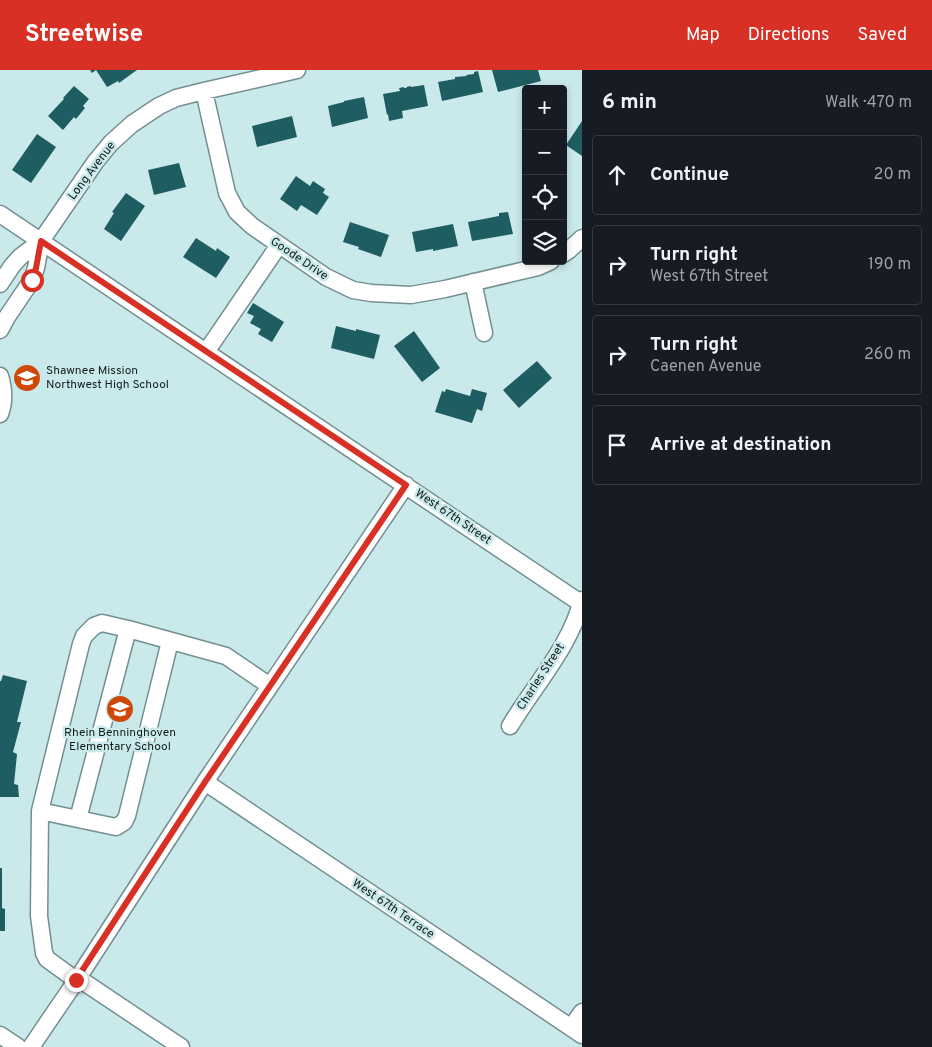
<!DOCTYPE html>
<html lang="en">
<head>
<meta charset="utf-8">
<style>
	:root { --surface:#171b24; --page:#20242c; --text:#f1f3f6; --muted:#9ea1a6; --line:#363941; --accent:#d93025 }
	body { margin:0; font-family:Overpass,sans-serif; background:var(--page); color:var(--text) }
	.controls { position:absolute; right:15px; top:15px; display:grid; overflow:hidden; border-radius:5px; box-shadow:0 2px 8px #0003 }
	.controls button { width:45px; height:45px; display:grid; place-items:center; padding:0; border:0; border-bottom:1px solid var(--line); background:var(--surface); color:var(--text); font:25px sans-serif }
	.stop { position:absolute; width:15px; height:15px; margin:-11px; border:4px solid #d93025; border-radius:50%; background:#fff }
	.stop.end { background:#d93025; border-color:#fff; box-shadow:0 1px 5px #0008 }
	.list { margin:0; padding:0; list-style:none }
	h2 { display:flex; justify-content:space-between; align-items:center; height:65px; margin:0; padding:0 20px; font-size:21px }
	h2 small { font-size:16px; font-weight:400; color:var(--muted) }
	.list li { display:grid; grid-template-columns:32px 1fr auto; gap:15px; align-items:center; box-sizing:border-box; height:80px; margin:0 10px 10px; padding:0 10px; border:1px solid var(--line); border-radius:5px }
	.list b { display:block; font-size:19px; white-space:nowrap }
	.list p { margin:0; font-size:16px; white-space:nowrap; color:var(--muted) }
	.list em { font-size:16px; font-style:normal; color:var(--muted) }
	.icon { flex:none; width:28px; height:28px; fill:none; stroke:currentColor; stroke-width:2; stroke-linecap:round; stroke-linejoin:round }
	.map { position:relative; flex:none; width:582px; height:977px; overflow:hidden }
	header { display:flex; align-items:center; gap:30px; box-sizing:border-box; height:70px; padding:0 25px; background:var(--accent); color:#fff }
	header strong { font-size:24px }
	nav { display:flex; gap:28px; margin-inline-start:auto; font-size:18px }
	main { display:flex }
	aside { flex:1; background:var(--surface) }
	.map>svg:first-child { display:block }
	.building { fill:#1e5d62 }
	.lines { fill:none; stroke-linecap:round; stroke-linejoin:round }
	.minor-casing { stroke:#738f91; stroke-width:19 }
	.minor { stroke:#fff; stroke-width:16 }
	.route { stroke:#d93025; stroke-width:6 }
	.labels { text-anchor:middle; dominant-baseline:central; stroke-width:5; stroke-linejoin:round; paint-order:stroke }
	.street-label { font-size:12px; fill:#121d1e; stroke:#cae9eb }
	.poi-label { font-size:12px; fill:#121d1e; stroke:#cae9eb; text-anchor:start }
</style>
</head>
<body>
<header>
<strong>Streetwise</strong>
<nav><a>Map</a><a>Directions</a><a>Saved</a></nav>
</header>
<main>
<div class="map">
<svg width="582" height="977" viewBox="0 0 582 977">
	<rect width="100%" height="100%" fill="#cae9eb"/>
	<path class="building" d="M90,0h47l-18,13 -1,-2 -9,5 -2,1 -11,-17 -4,3z
		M492,0h46l3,11 -43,11z
		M478,1l5,21 -41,9 -4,-19 17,-3v-2l12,-1 -1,-1 8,-1v-2z
		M424,15l4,21 -26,5 1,7 -14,3 -1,-7 -1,1 -4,-21 17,-3 -1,-3 5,-1v1h3l-1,-1 5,-1v1z
		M74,16l15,13 -6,7 2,2 -9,11 -2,-2 -11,13 -15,-14 16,-17 -1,-1z
		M364,27l4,21 -36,9 -4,-21 16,-4v-1z
		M292,46l5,21 -40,10 -5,-21z
		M582,51v35l-16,-11z
		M37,64l19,13 -25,36 -19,-13z
		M179,93l7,24 -32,8 -6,-25z
		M296,106l14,10 3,-5 12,8 -2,4 6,4 -12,18 -16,-10 -4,6 -17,-12z
		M126,123l19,13 -24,35 -17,-12 10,-16 -2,-1z
		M508,142l5,22 -41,7 -4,-19 31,-6v-3z
		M350,152l39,13 -8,22 -23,-8 1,-2 -16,-5z
		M453,154l5,22 -25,5v-2l-17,3 -4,-20z
		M196,168l20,13 1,-3 13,9 -14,21 -33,-21z
		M253,233l31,19 -12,20 -14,-8 3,-5 -11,-6 4,-7 -7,-3z
		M336,256l20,5v-2l24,6 -6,24 -43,-11z
		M414,261l26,37 -18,14 -28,-36z
		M537,291l15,17 -33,30 -16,-18z
		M446,319l24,7 2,-7 15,4 -5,18 -5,-2 -5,14 -37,-11 7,-21 3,1z
		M3,605l24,6 -10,41h4l-8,30 4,2 -3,30 4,1 1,12h-19v-116h1z
		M0,798h2v40l3,1v22h-5z"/>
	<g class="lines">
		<g class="minor-casing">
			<path id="minor" d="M204,21l23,102 10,19 15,14 74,51 27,13 18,3 40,2 34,-6 93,-22 13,-6
				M0,144l582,390
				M563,184l6,-4 13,-12
				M473,212l11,51
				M0,214l12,-18 8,-9 21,-16 55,-80 15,-18 21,-19 27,-18 17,-8 28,-7 93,-21
				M0,260l7,-13 25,-37 4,-12 5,-27
				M206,282l73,-107
				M0,306c4,13 5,25 0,38
				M510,656c24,-40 61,-81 72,-126
				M205,712l377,253
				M40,741l76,16 8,-5 3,-6 43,-175
				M78,749l50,-190
				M78,908l103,69
				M76,910l-29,-21 -3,-6 -5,-37 1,-105 41,-167 3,-8 10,-10 8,-3 26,6 98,27 44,30
				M571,958l11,-16
				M0,965l18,12
				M31,977l47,-69 127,-196 201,-297"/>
		</g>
		<use href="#minor" class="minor"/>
	</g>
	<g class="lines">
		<path class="route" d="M32,210l4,-12 5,-27 365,244 -201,297 -129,198"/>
	</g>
	<defs>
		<g id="school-disc" transform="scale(1.4375)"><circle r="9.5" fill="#ce4908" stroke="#cae9eb"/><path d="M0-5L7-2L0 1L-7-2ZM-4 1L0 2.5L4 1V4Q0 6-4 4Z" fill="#fff"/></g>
	</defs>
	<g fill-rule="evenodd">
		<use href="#school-disc" x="27" y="308"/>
		<use href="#school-disc" x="120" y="639"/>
	</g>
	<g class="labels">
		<g class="street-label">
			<text transform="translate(92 101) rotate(-53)">Long Avenue</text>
			<text transform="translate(299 189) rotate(34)">Goode Drive</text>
			<text transform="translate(453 447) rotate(34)">West 67th Street</text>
			<text transform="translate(541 607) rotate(-57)">Charles Street</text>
			<text transform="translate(393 839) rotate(34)">West 67th Terrace</text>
		</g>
		<g class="poi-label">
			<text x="46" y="301">Shawnee Mission<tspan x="46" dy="14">Northwest High School</tspan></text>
			<text x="120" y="663" text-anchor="middle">Rhein Benninghoven<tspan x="120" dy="14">Elementary School</tspan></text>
		</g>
	</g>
</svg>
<div class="controls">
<button>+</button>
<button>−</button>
<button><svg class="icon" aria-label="locate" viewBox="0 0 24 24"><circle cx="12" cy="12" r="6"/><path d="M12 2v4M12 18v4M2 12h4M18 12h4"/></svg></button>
<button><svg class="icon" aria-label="layers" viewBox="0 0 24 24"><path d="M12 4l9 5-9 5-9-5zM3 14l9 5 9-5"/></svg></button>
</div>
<div class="stop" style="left:32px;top:210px"></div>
<div class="stop end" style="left:76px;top:910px"></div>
</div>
<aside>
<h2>6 min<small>Walk · 470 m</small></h2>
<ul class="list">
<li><svg class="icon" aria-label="ahead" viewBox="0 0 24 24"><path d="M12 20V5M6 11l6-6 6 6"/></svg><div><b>Continue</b></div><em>20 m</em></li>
<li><svg class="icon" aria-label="right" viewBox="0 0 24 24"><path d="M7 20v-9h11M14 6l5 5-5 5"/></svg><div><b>Turn right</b><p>West 67th Street</p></div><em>190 m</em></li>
<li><svg class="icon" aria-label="right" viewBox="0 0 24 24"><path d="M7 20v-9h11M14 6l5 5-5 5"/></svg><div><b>Turn right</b><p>Caenen Avenue</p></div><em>260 m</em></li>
<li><svg class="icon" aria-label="arrive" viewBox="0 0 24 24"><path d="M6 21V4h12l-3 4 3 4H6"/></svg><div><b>Arrive at destination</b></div></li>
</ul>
</aside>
</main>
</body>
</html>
